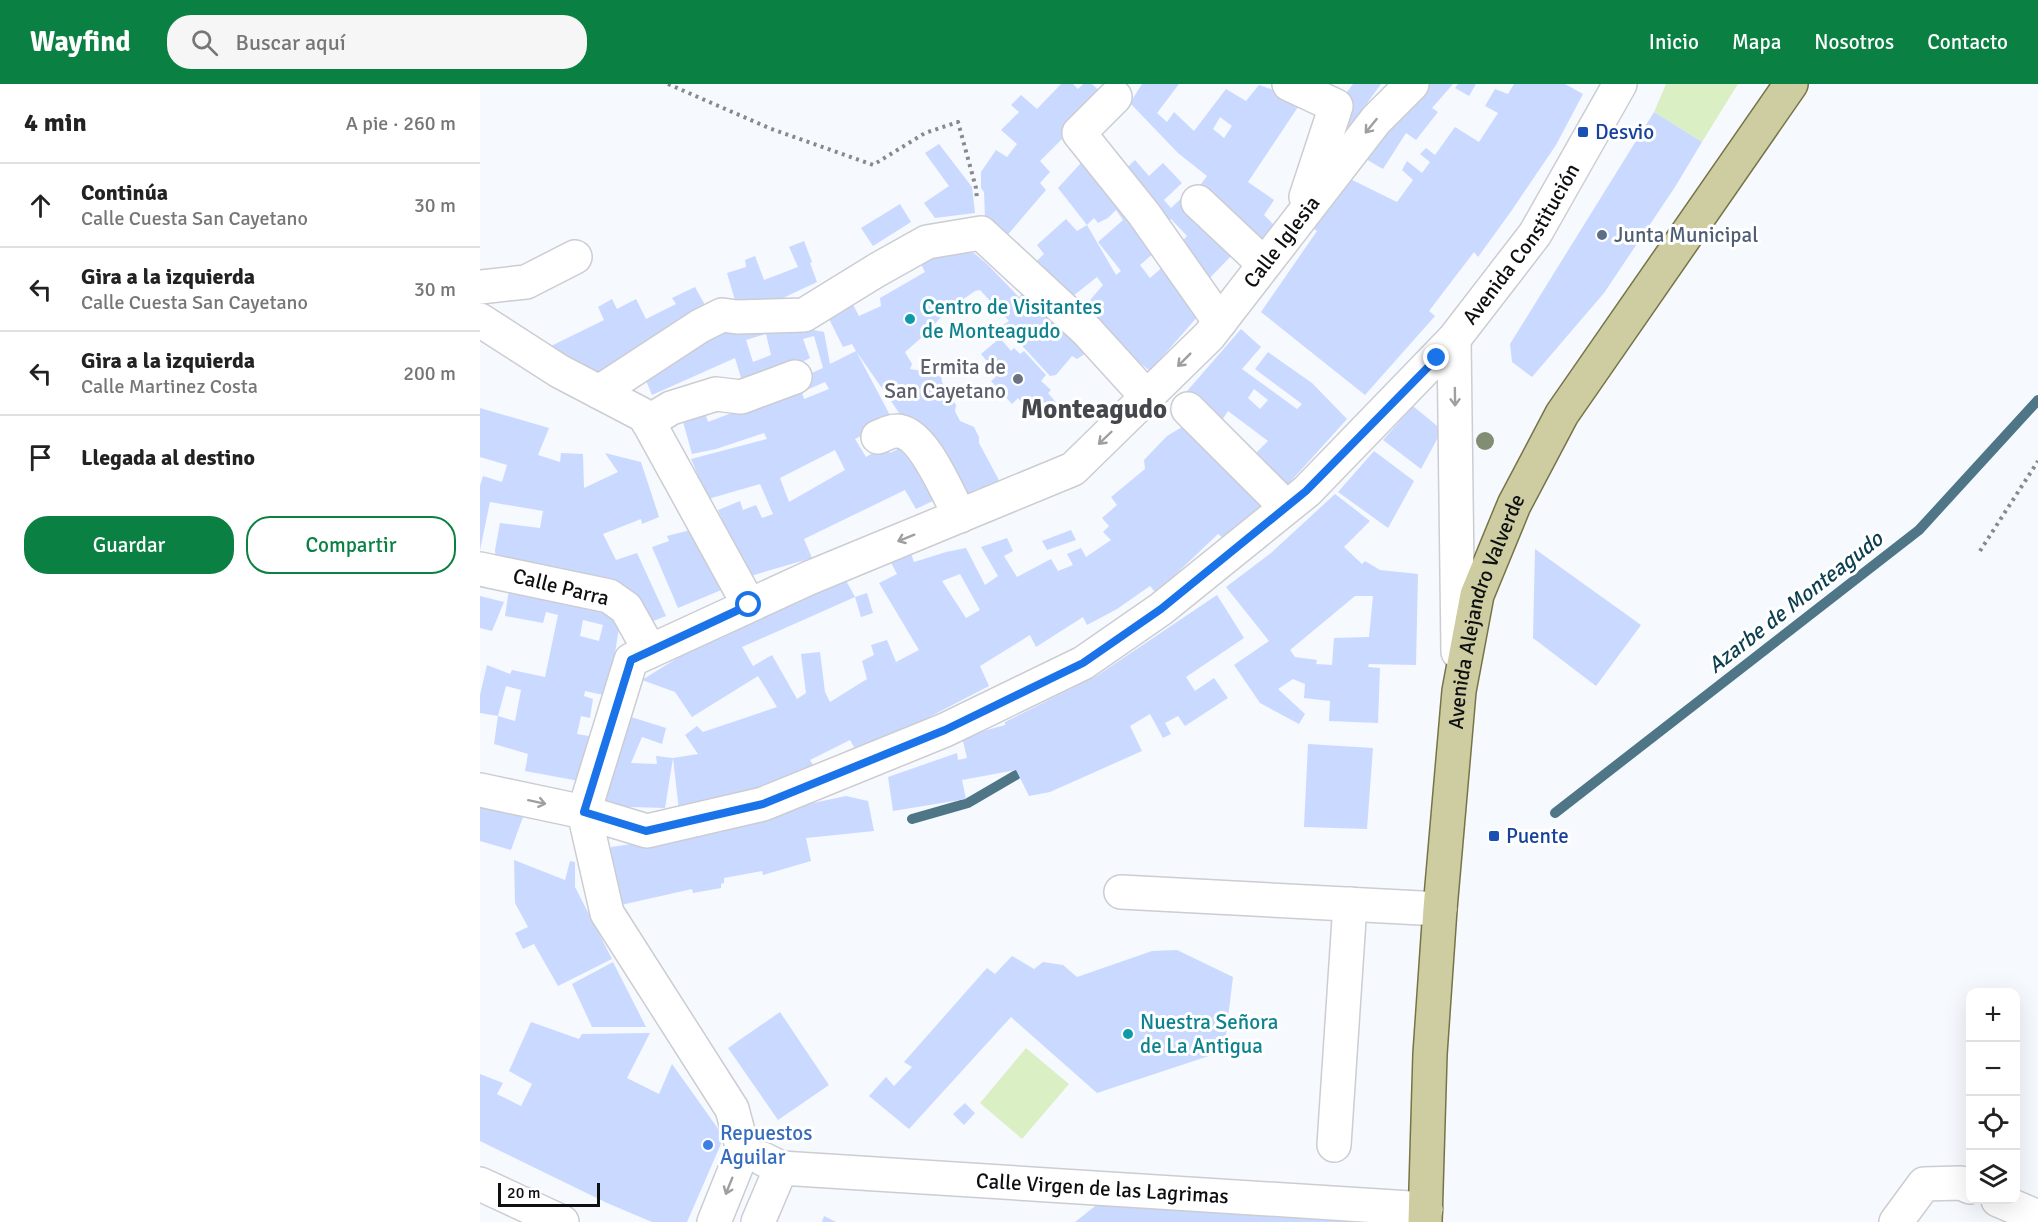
<!DOCTYPE html>
<html lang="es">
<head>
<meta charset="utf-8">
<style>
	:root { --surface:#fff; --page:#f6f6f6; --text:#222; --muted:#767676; --line:#e0e0e0; --accent:#0b8043 }
	body { margin:0; font-family:Signika,sans-serif; background:var(--page); color:var(--text) }
	.controls { position:absolute; right:18px; bottom:18px; display:grid; overflow:hidden; border-radius:12px; box-shadow:0 6px 24px #0002 }
	.controls button { width:54px; height:54px; display:grid; place-items:center; padding:0; border:0; border-bottom:2px solid var(--line); background:var(--surface); color:var(--text); font:30px sans-serif }
	.scale { position:absolute; left:18px; bottom:15px; width:102px; box-sizing:border-box; padding-left:6px; border:3px solid #0e0f11; border-top:0; font-size:16px; line-height:21px; white-space:nowrap; color:#0e0f11; -webkit-text-stroke:4px #fff; paint-order:stroke }
	.stop { position:absolute; width:18px; height:18px; margin:-14px; border:4px solid #1a73e8; border-radius:50%; background:#fff }
	.stop.end { background:#1a73e8; border-color:#fff; box-shadow:0 2px 6px #0008 }
	.list { margin:0; padding:0; list-style:none }
	h2 { display:flex; justify-content:space-between; align-items:center; height:78px; margin:0; padding:0 24px; font-size:26px }
	h2 small { font-size:20px; font-weight:400; color:var(--muted) }
	.list li { display:grid; grid-template-columns:39px 1fr auto; gap:18px; align-items:center; box-sizing:border-box; height:84px; padding:0 24px; border-top:2px solid var(--line) }
	.list b { display:block; font-size:22px; white-space:nowrap }
	.list p { margin:0; font-size:20px; white-space:nowrap; color:var(--muted) }
	.list em { font-size:20px; font-style:normal; color:var(--muted) }
	.actions { display:flex; gap:12px; padding:18px 24px }
	.actions a { flex:1; padding:14px 0; border:2px solid var(--accent); border-radius:24px; text-align:center; font-size:21px; color:var(--accent) }
	.actions .main { background:var(--accent); color:#fff }
	.icon { flex:none; width:33px; height:33px; fill:none; stroke:currentColor; stroke-width:2; stroke-linecap:round; stroke-linejoin:round }
	.map { position:relative; flex:none; width:1558px; height:1138px; overflow:hidden }
	header { display:flex; align-items:center; gap:36px; box-sizing:border-box; height:84px; padding:0 30px; background:var(--accent); color:#fff }
	header strong { font-size:28px }
	nav { display:flex; gap:33px; margin-inline-start:auto; font-size:21px }
	.search { width:420px; height:54px; background:var(--page); display:flex; align-items:center; gap:15px; box-sizing:border-box; padding:0 21px; border-radius:24px; color:var(--muted); font-size:22px }
	main { display:flex }
	aside { flex:1; background:var(--surface) }
	.map>svg:first-child { display:block }
	.green { fill:#dbefc4 }
	.lines { fill:none; stroke-linecap:round; stroke-linejoin:round }
	.stream { stroke:#4e7687; stroke-width:10 }
	.building { fill:#cad9ff; fill-rule:evenodd }
	.minor-casing { stroke:#cbcdd2; stroke-width:36 }
	.major-casing { stroke:#767446; stroke-width:36 }
	.path { stroke:#87898d; stroke-width:4; stroke-dasharray:3 4.5; stroke-linecap:butt }
	.minor { stroke:#fff; stroke-width:33 }
	.major { stroke:#cecda1; stroke-width:33 }
	.tree { fill:#828e73 }
	.oneway { stroke:#9f9fa0 }
	.route { stroke:#1a73e8; stroke-width:8 }
	.transit-dot { fill:#1a4fb4; stroke:#fff; stroke-width:2 }
	.service-dot { fill:#5c6f8a; stroke:#fff; stroke-width:2 }
	.culture-dot { fill:#0f9aa8; stroke:#fff; stroke-width:2 }
	.worship-dot { fill:#6b7280; stroke:#fff; stroke-width:2 }
	.shop-dot { fill:#3f7fe0; stroke:#fff; stroke-width:2 }
	.labels { text-anchor:middle; dominant-baseline:central; stroke-width:6; stroke-linejoin:round; paint-order:stroke }
	.transit-label { font-size:21px; fill:#164399; stroke:#fff; text-anchor:start }
	.service-label { font-size:21px; fill:#4e5e75; stroke:#fff; text-anchor:start }
	.street-label { font-size:21px; fill:#0e0f11; stroke:#fff }
	.culture-label { font-size:21px; fill:#0d838f; stroke:#fff; text-anchor:start }
	.worship-label { font-size:21px; fill:#5b616d; stroke:#fff; text-anchor:end }
	.shop-label { font-size:21px; fill:#366cbe; stroke:#fff; text-anchor:start }
	.water-label { font-size:22px; font-style:italic; fill:#0b3f50; stroke:#fff }
	.district-label { font-size:27px; font-weight:bold; fill:#46474c; stroke:#fff }
</style>
</head>
<body>
<header>
<strong>Wayfind</strong>
<div class="search"><svg class="icon" aria-label="search" viewBox="0 0 24 24"><circle cx="10" cy="10" r="6"/><path d="M15 15l6 6"/></svg>Buscar aquí</div>
<nav><a>Inicio</a><a>Mapa</a><a>Nosotros</a><a>Contacto</a></nav>
</header>
<main>
<aside>
<h2>4 min<small>A pie · 260 m</small></h2>
<ul class="list">
<li><svg class="icon" aria-label="ahead" viewBox="0 0 24 24"><path d="M12 20V5M6 11l6-6 6 6"/></svg><div><b>Continúa</b><p>Calle Cuesta San Cayetano</p></div><em>30 m</em></li>
<li><svg class="icon" aria-label="left" viewBox="0 0 24 24"><path d="M17 20v-9H6M10 6l-5 5 5 5"/></svg><div><b>Gira a la izquierda</b><p>Calle Cuesta San Cayetano</p></div><em>30 m</em></li>
<li><svg class="icon" aria-label="left" viewBox="0 0 24 24"><path d="M17 20v-9H6M10 6l-5 5 5 5"/></svg><div><b>Gira a la izquierda</b><p>Calle Martinez Costa</p></div><em>200 m</em></li>
<li><svg class="icon" aria-label="arrive" viewBox="0 0 24 24"><path d="M6 21V4h12l-3 4 3 4H6"/></svg><div><b>Llegada al destino</b></div></li>
</ul>
<div class="actions"><a class="main">Guardar</a><a>Compartir</a></div>
</aside>
<div class="map">
<svg width="1558" height="1138" viewBox="0 0 1558 1138">
	<rect width="100%" height="100%" fill="#f6f9fe"/>
	<path class="green" d="M1186,0h72l-36,58 -48,-30z
		M546,964l43,36 -47,55 -42,-36z"/>
	<g class="lines">
		<path class="stream" d="M1075,729l364,-283 119,-130
			M432,735l56,-16 48,-28"/>
	</g>
	<path class="building" d="M581,0h12l5,5 5,-5h9l13,12 -65,65 10,11 -10,11 6,7 -41,48 -20,-19 -1,-27 -3,-4v-16l15,-22 11,7 10,-13 -16,-14 18,-18 -8,-7 10,-10 16,14z
		M662,0h37l-22,29 10,9 7,-10 20,19 32,-42 20,12 13,-16 20,7 21,12 -52,78 26,18 -10,15 13,13 -19,18 -62,-55 11,-15 -29,-23 -48,-50zM740,33l12,9 -8,12 -11,-9z
		M873,0h28l-19,26 4,1 -17,18 -14,-11 9,-22z
		M943,0h30l-21,24 6,4 -22,28 -10,-7 -23,36 -26,-15z
		M978,0h18l-7,12 -14,-8z
		M1034,0h51l18,10 -27,51 -44,65 -34,47 -4,-5 -45,59 6,5 -70,79 -104,-83 56,-81 -3,-2 20,-38 6,-17 57,28 16,-22 -11,-10 5,-9 15,12 8,-11 -10,-8 6,-6 9,7 20,-28 24,15 19,-29 -13,-7 10,-17 13,5z
		M1174,28l48,30 -27,45 -71,106 -72,84 -20,-15 -2,-18z
		M459,60l33,43 3,26 -40,5 -11,-15 25,-17 -24,-33z
		M611,68l71,94 -22,19 10,13 22,-19 34,48 -56,64 -71,-58 24,-28 -6,-8 -34,27 -35,-35 16,-15 -7,-9 29,-26 11,12 10,-6 -29,-37zM636,126l7,10 -25,22 23,29 -5,4 -29,-50 7,-7 4,5 10,-5z
		M655,76l14,16 14,-13 19,20 -18,17 7,8 17,-16 45,62 -33,34 -27,-37 14,-15 -16,-17 -11,11 -42,-54z
		M420,120l11,18 -38,24 -12,-18z
		M324,157l8,21 -2,1 7,19 -34,16 -44,16 -12,-41 19,-6 -1,-7 10,-4 9,24 34,-13 -9,-20z
		M483,162l4,7h7l13,11 32,33 6,-6 69,57 -17,11 -5,-3 -16,19 -6,1 -47,-51 6,-4 -29,-31 -5,1 -30,21 -17,20 -23,20 7,12 -2,5 31,5 1,8 14,23 -1,6 5,10 14,6 5,10v6l22,41 -33,17 -66,-84 -46,-66 36,68 -37,20 11,18 20,-12 4,8 18,-9 31,54 -23,11 -11,-19 -101,49 8,19 -65,19 -29,-67 22,-9 3,9 13,-5 6,13 11,-4 -13,-30 -52,15 -17,-40 76,-20 -3,-6 -48,16 -24,5 -12,-43 23,-5 5,16 42,-16 22,-16 51,-22 -9,-32 -11,3 7,19 -65,33 -10,-33 -83,37 -10,-24 61,-27 -5,-12 95,-6 31,6 6,32 26,-13 -4,-7 -9,3 -15,-30 22,-18 9,17 22,-10 -1,-8 45,-26 -5,-10zM286,250l5,21 -18,7 -7,-22zM345,298l4,7 -25,10 -2,-7zM355,366l10,20 -56,32 -9,-24z
		M215,203l15,27 -112,60 -29,-4 -18,-24 53,-26 -6,-13 14,-8 5,10 19,-10 10,20 30,-15 -4,-6z
		M761,245l20,18 -19,22 55,40 5,-5 -47,-35 13,-17 44,31 35,36 -64,71 -32,-32 17,-17 -40,-30 -11,17 -36,-30zM774,305l14,11 -8,9 -12,-11z
		M520,254l11,13 3,-3 6,6 4,-3 22,24 -5,6 10,9 -3,3 11,13 -16,14 -13,-13 -3,2 -9,-11 -6,6 -21,-23 5,-4 -8,-8 3,-3 -10,-12z
		M933,322l29,24 -21,39 -38,-29z
		M0,324l69,20 -11,27 22,7 1,-9 22,1 1,34 34,-16 -13,-19 36,9 18,55 -17,7 -1,-5 -38,15 13,26 21,-7 29,63 -23,9 -147,-61 -1,-14 5,-27 40,5 3,-17 -53,-9 -10,48v-64l3,-10 19,6 5,-17 -27,-8z
		M712,337l80,77 -49,40 -5,-4 -62,59 -6,-7 -33,23 -30,16 -4,-8 -47,30 -6,-12 -50,31 9,20 -131,68 -8,-14 -40,20 5,8 -67,24 -69,19 -6,-53 25,-4 -13,-19 12,-9 6,6 74,-25 -19,-31 -66,41 -17,-25 -33,-12 85,-53 116,-52 12,22 12,-4 6,20 -12,4 -6,-20 -113,50 11,19 19,-11 25,44 9,-6 -5,-39 19,-2 5,40 5,10 37,-23 -5,-18 12,-6 -3,-10 16,-5 9,22 23,-12 -40,-67 18,-9 -8,-15 20,-11 5,14 32,-10 20,-4 19,37 13,-9 -17,-29 26,-9 6,13 -9,5 13,21 34,-18 7,12 15,-6 -6,-11 14,-6 5,9 25,-17 -8,-8 6,-6 -7,-8 15,-13 -6,-8 34,-28 -1,-9 23,-24zM480,490l20,36 -14,8 -24,-37z
		M894,367l40,30 -26,47 -50,-36z
		M855,410l35,27 -26,26 18,17 3,-3 15,9 38,4 -2,91 -47,-1 -1,3 12,1 -2,55 -49,-2 1,-20 -26,-3 1,-14 -12,-5 -15,10 27,25 -6,10 -39,-21 -26,-38 35,-24 -43,-54 45,-34zM875,512h18l-4,41 -35,1 -2,27 -16,-1 1,-4 -22,-3 -5,-7z
		M222,443l29,59 -53,22 -26,-61 17,-6 -2,-5z
		M591,446l5,10 -29,10 -5,-9z
		M1055,465l106,76 -45,61 -63,-48z
		M29,505l108,15 2,24 -11,68 -23,-5 -1,5 9,3 -3,19 -9,-2 -4,18 12,2 -10,45 -54,-10 3,-17 -34,-10 4,-28 17,5 6,-31 -15,-4 -8,30 -18,-3v-18l7,-30 23,9 2,-4 33,7 13,-62 -12,-3 -3,11 -38,-7zM103,536l20,5 -4,16 -19,-5z
		M737,511l27,43 -58,39 9,14 19,-13 14,20 -43,28 -7,-10 -13,7 6,11 -8,4 -13,-24 -20,12 12,25 -92,41 -21,4 -13,-26 -54,10 4,19 -73,12 -5,-34 69,-24 1,7 9,-2 -5,-21 43,-12v-3l93,-47z
		M0,512l24,6 -12,29 -12,-3z
		M148,632l38,12 -4,16 -20,-7 -11,26 26,1 -1,-8 17,2 -8,50 -70,-2z
		M828,660l65,4 -6,81 -63,-2z
		M366,712l22,5 6,30 -68,7 5,23 -48,14 -1,-4 -38,7v5l-3,1v4l-28,5 -1,-4 -71,16 -11,-41 1,-17 64,-9 124,-32z
		M0,721l43,12 -12,33 -31,-9z
		M34,776l51,20 5,-19 5,1v25l37,72 -54,27 -24,-42 -11,5 -8,-16 13,-6 -13,-24z
		M697,866l56,27 -9,74 -127,42 -86,-76 -102,112 -40,-33 17,-19 8,9 18,-19 -8,-5 83,-94 8,6 17,-18 22,13 9,-7 20,3 14,12 75,-26z
		M133,878l33,65h-54l-20,-43z
		M300,928l49,73 -51,35 -50,-72z
		M51,938l48,17 3,-5 68,-1 -23,45 32,16 13,-30 52,73 -37,85h-35l-45,-19 -127,-62v-67l23,9 -6,11 24,12 11,-22 -23,-13z
		M485,1019l10,10 -11,12 -11,-11z
		M629,1111l256,18 -1,9h-289z
		M344,1132l12,6h-14z"/>
	<g class="lines">
		<g class="minor-casing">
			<g id="minor">
				<path d="M809,0l47,22 -30,91"/>
				<path d="M635,13l-36,36 65,81 76,108"/>
				<path d="M718,118l66,62"/>
				<path d="M0,203l46,-5 49,-25"/>
				<path d="M0,236l79,51 86,45 104,189"/>
				<path d="M974,255l4,313"/>
				<path d="M119,308l101,-66 22,-11 15,2 67,-2 73,-45 50,-28 54,-9 106,98 60,66"/>
				<path d="M708,325l98,98"/>
				<path d="M168,338l23,-14 45,-14 25,3 54,-20"/>
				<path d="M398,353c5,-2 13,-6 18,-6 27,-1 52,64 64,85"/>
				<path d="M0,485l129,27 17,12 24,43"/>
				<path id="s1" d="M0,706l104,22 63,19 116,-27 182,-74 138,-67 78,-54 146,-118 147,-152 81,-105 85,-150"/>
				<path d="M641,808l319,17"/>
				<path d="M854,1061l16,-241"/>
				<path id="s2" d="M301,1084l645,41"/>
				<path d="M0,1100l82,38"/>
				<path d="M1518,1116l40,17"/>
				<path id="s3" d="M234,1138l29,-72 -11,-41 -125,-196 -23,-101 47,-152 178,-82 264,-109 136,-133 167,-216 36,-36"/>
				<path d="M278,1138l23,-54 -18,-9"/>
				<path d="M1416,1138l28,-38 37,-1 9,4"/>
			</g>
		</g>
		<g class="major-casing">
			<g id="major">
				<path id="s4" d="M945,1138l5,-168 10,-145 19,-218 18,-96 37,-90 48,-91 229,-330"/>
			</g>
		</g>
		<path class="path" d="M188,0l101,44 104,37 52,-32 33,-11 18,66 1,12
			M1500,467l58,-90"/>
		<use href="#minor" class="minor"/>
		<use href="#major" class="major"/>
	</g>
	<circle class="tree" cx="1005" cy="357" r="9"/>
	<defs><path id="oneway-shaft" d="M-6 0H5M1.5-3L5.5 0L1.5 3" fill="none" stroke-width="1.6" stroke-linecap="round" stroke-linejoin="round" transform="scale(1.5)"/></defs>
	<g class="oneway">
		<use href="#oneway-shaft" transform="translate(891 42) rotate(129)"/>
		<use href="#oneway-shaft" transform="translate(704 276) rotate(135)"/>
		<use href="#oneway-shaft" transform="translate(975 313) rotate(89)"/>
		<use href="#oneway-shaft" transform="translate(625 354) rotate(136)"/>
		<use href="#oneway-shaft" transform="translate(426 454) rotate(158)"/>
		<use href="#oneway-shaft" transform="translate(57 718) rotate(12)"/>
		<use href="#oneway-shaft" transform="translate(249 1102) rotate(112)"/>
	</g>
	<g class="lines">
		<path class="route" d="M269,521l-118,55 -47,152 62,19 117,-27 182,-74 138,-67 78,-54 145,-118 131,-133"/>
	</g>
	<g class="transit-dot">
		<rect x="1097" y="42" width="12" height="12" rx="3"/>
		<rect x="1008" y="746" width="12" height="12" rx="3"/>
	</g>
	<circle class="service-dot" cx="1122" cy="151" r="6"/>
	<g class="culture-dot">
		<circle cx="430" cy="235" r="6"/>
		<circle cx="648" cy="950" r="6"/>
	</g>
	<circle class="worship-dot" cx="538" cy="295" r="6"/>
	<circle class="shop-dot" cx="228" cy="1061" r="6"/>
	<g class="labels">
		<g class="transit-label">
			<text x="1115" y="48">Desvio</text>
			<text x="1026" y="752">Puente</text>
		</g>
		<g class="service-label">
			<text x="1134" y="151">Junta Municipal</text>
		</g>
		<g class="street-label">
			<text stroke="none"><textPath href="#s3" startOffset="1406">Calle Iglesia</textPath></text>
			<text stroke="none"><textPath href="#s1" startOffset="1252">Avenida Constitución</textPath></text>
			<text transform="translate(81 503) rotate(14)">Calle Parra</text>
			<text stroke="none"><textPath href="#s4" startOffset="616">Avenida Alejandro Valverde</textPath></text>
			<text stroke="none"><textPath href="#s2" startOffset="322">Calle Virgen de las Lagrimas</textPath></text>
		</g>
		<g class="culture-label">
			<text x="442" y="223">Centro de Visitantes<tspan x="442" dy="24">de Monteagudo</tspan></text>
			<text x="660" y="938">Nuestra Señora<tspan x="660" dy="24">de La Antigua</tspan></text>
		</g>
		<g class="worship-label">
			<text x="526" y="283">Ermita de<tspan x="526" dy="24">San Cayetano</tspan></text>
		</g>
		<g class="shop-label">
			<text x="240" y="1049">Repuestos<tspan x="240" dy="24">Aguilar</tspan></text>
		</g>
		<g class="water-label">
			<text transform="translate(1315 518) rotate(-38)">Azarbe de Monteagudo</text>
		</g>
		<g class="district-label">
			<text x="614" y="325">Monteagudo</text>
		</g>
	</g>
</svg>
<div class="controls">
<button>+</button>
<button>−</button>
<button><svg class="icon" aria-label="locate" viewBox="0 0 24 24"><circle cx="12" cy="12" r="6"/><path d="M12 2v4M12 18v4M2 12h4M18 12h4"/></svg></button>
<button><svg class="icon" aria-label="layers" viewBox="0 0 24 24"><path d="M12 4l9 5-9 5-9-5zM3 14l9 5 9-5"/></svg></button>
</div>
<div class="scale">20 m</div>
<div class="stop" style="left:269px;top:521px"></div>
<div class="stop end" style="left:957px;top:274px"></div>
</div>
</main>
</body>
</html>
